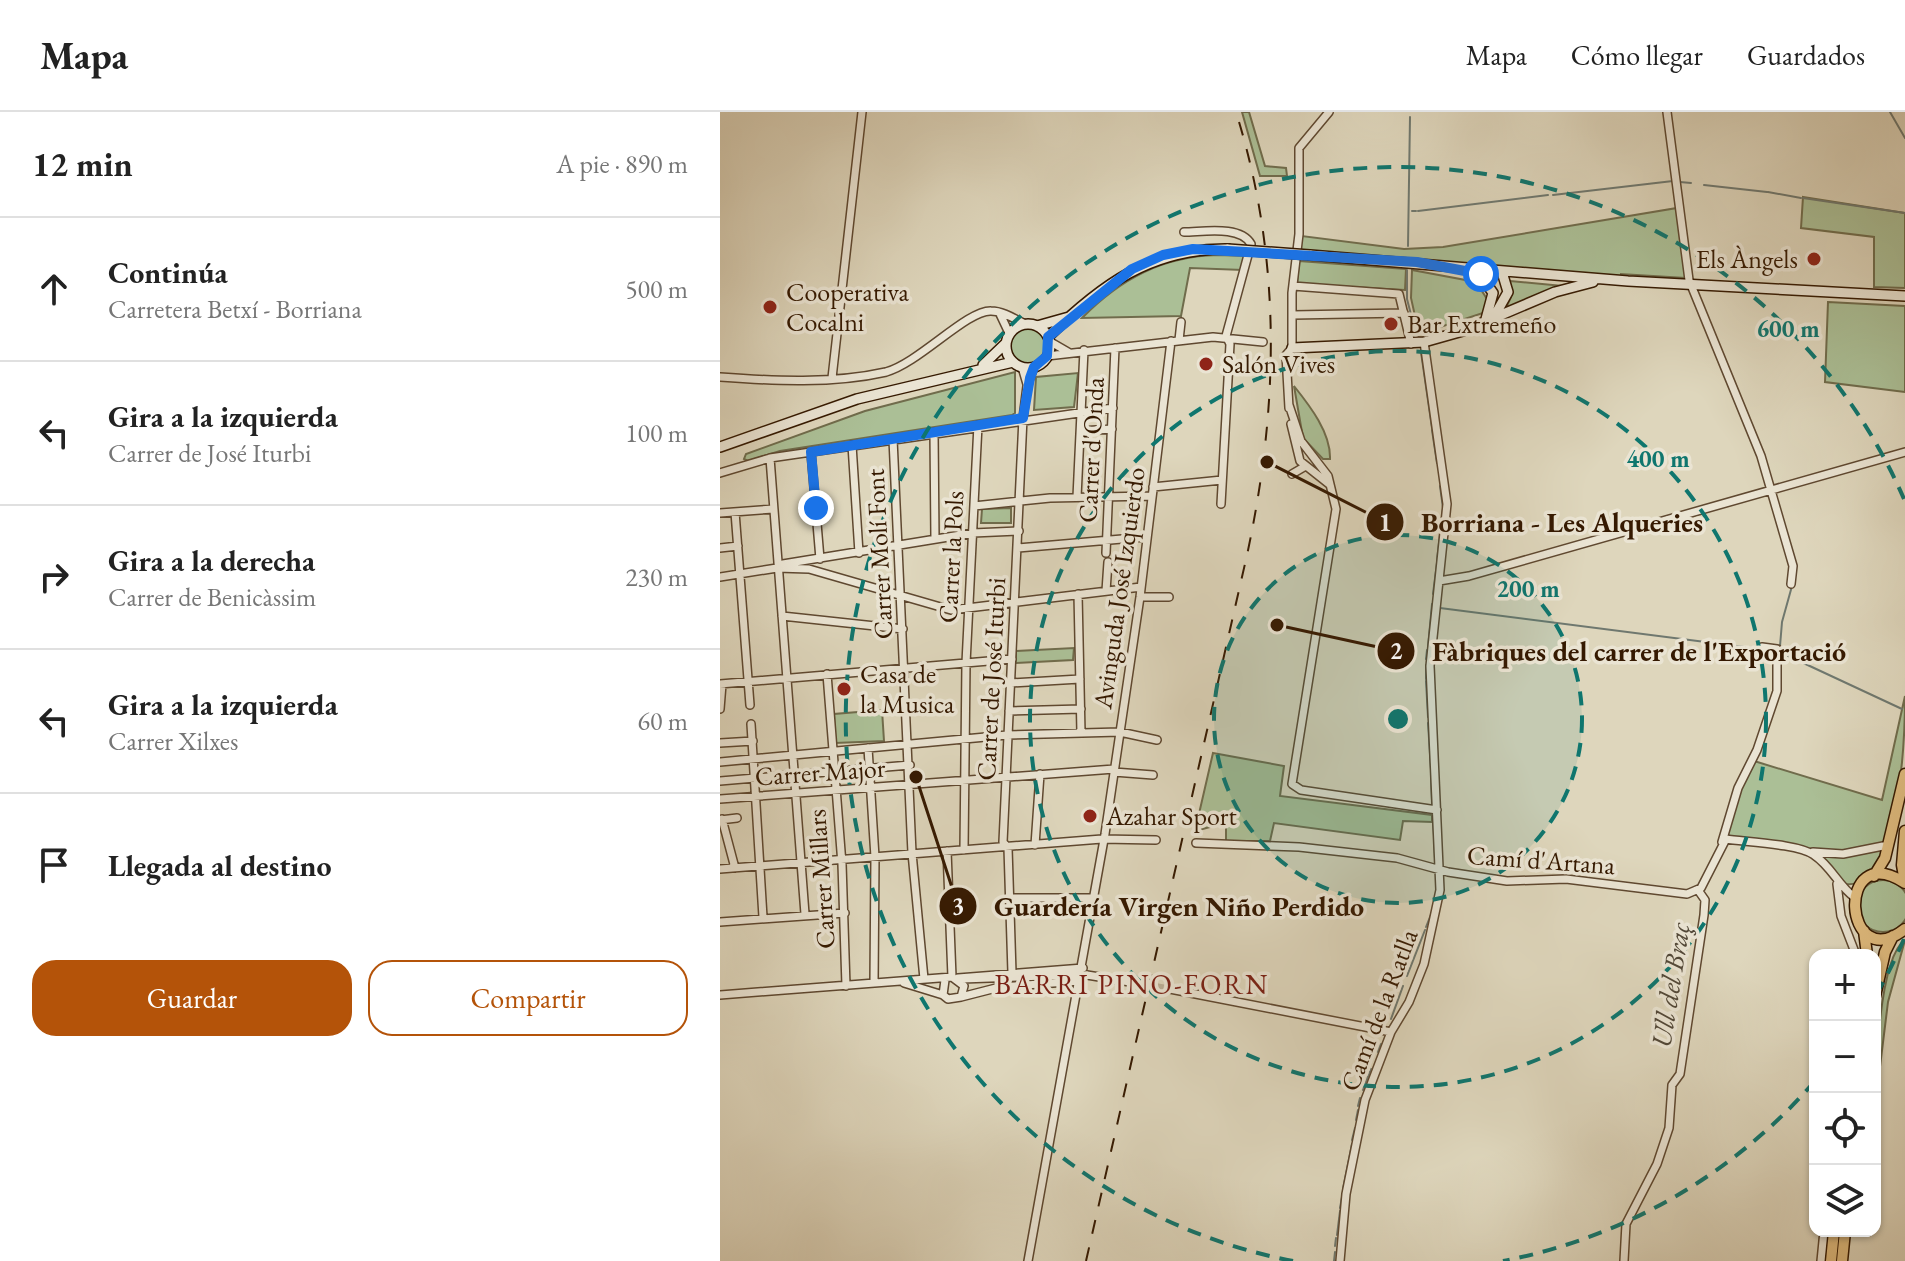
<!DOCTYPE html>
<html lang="es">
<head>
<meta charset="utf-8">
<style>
	:root { --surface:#fff; --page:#f6f6f6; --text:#222; --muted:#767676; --line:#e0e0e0; --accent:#b45309 }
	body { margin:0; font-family:"EB Garamond",serif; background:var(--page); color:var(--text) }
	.controls { position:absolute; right:24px; bottom:24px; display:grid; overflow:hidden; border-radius:16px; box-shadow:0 2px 6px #0004 }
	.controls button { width:72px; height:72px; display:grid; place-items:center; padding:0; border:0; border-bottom:2px solid var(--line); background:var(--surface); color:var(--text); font:40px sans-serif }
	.stop { position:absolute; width:24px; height:24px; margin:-18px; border:6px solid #1a73e8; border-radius:50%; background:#fff }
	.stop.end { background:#1a73e8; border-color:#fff; box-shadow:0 2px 8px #0008 }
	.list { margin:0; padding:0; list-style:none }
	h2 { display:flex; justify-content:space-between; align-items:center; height:104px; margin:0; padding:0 32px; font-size:34px }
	h2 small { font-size:26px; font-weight:400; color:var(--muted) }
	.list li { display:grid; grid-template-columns:52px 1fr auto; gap:24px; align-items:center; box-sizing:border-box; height:144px; padding:0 32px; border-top:2px solid var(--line) }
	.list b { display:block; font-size:30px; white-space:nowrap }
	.list p { margin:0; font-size:26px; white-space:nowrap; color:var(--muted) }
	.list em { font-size:26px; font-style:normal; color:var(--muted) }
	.actions { display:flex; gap:16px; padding:24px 32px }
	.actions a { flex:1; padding:18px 0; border:2px solid var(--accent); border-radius:24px; text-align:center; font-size:28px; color:var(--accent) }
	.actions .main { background:var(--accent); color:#fff }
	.icon { flex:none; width:44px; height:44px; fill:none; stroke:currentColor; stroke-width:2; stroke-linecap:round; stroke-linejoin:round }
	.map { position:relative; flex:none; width:1185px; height:1149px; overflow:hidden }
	header { display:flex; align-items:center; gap:48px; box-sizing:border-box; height:112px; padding:0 40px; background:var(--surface); border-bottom:2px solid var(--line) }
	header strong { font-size:38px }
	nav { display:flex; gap:44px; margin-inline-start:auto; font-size:28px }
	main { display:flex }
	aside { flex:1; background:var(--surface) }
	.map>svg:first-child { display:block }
	.green { fill:#abbf96; stroke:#706c4c; stroke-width:2 }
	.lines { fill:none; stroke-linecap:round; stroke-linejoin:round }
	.stream { stroke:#6f786f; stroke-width:2 }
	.street-tunnel { stroke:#bcb097; stroke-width:7; stroke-dasharray:7 3.5; stroke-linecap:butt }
	.street-casing { stroke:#5f4830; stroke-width:10 }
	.secondary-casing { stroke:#351901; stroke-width:12 }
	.primary-casing { stroke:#351901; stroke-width:13 }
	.street { stroke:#eae4d3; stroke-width:7 }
	.secondary { stroke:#eae4d3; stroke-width:9 }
	.primary { stroke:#dfbb7e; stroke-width:10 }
	.rail { stroke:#351901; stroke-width:2; stroke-dasharray:14 14; stroke-linecap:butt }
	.secondary-bridge-casing { stroke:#351901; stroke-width:12; stroke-linecap:butt }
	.secondary-bridge { stroke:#eae4d3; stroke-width:9 }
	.route { stroke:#1a73e8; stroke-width:10 }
	.ring { fill:none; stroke:#0f766e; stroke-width:4; stroke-dasharray:14 10 }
	.poi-dot { fill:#8f2418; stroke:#eae4d3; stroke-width:3 }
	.labels { text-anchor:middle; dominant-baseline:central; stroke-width:7; stroke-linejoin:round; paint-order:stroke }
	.poi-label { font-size:26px; fill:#351901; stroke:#eae4d3; text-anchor:start }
	.street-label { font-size:26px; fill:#351901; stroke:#eae4d3 }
	.neighbourhood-label { font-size:28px; letter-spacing:2px; fill:#7a1f14; stroke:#eae4d3 }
	.water-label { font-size:28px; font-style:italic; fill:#524838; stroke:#eae4d3 }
	.centre { fill:#0f766e; stroke:#eae4d3; stroke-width:4 }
	.ring-label { font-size:24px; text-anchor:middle; font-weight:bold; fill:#0f766e; stroke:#eae4d3; stroke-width:7; stroke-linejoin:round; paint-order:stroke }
	.leader { fill:none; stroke:#351901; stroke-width:3 }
	.callout-dot { fill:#351901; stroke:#eae4d3; stroke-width:3 }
	.mark-label { font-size:24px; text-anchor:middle; font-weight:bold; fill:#fff }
	.callout-label { font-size:28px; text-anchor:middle; font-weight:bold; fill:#351901; stroke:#eae4d3; stroke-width:7; stroke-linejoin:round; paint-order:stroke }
</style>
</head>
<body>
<header>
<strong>Mapa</strong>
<nav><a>Mapa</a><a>Cómo llegar</a><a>Guardados</a></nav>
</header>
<main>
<aside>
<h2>12 min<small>A pie · 890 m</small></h2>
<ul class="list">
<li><svg class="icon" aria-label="ahead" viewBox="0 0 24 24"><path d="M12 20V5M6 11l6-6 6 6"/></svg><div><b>Continúa</b><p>Carretera Betxí - Borriana</p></div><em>500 m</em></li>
<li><svg class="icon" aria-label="left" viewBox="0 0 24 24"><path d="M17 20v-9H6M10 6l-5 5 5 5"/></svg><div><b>Gira a la izquierda</b><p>Carrer de José Iturbi</p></div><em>100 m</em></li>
<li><svg class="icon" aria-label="right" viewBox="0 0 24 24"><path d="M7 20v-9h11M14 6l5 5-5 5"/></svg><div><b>Gira a la derecha</b><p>Carrer de Benicàssim</p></div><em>230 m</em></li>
<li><svg class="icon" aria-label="left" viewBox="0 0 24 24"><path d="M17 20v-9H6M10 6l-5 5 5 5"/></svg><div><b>Gira a la izquierda</b><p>Carrer Xilxes</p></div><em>60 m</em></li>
<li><svg class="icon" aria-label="arrive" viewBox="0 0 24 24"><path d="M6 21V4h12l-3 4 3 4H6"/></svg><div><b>Llegada al destino</b></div></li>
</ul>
<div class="actions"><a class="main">Guardar</a><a>Compartir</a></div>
</aside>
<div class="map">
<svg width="1185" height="1149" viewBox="0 0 1185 1149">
	<rect width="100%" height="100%" fill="#ded6bc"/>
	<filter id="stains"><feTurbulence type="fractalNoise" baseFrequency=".0025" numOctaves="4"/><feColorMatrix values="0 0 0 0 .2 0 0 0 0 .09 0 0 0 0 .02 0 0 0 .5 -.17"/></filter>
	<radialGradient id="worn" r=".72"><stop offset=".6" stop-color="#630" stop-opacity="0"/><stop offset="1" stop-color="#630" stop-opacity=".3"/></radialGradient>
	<path class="green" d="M522,0h7l16,54 21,2 1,8h-27z
		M1083,85l102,16v75l-31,-1v-50l-73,-9z
		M957,96l9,70 -65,-4v4l-321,-27 2,-15 102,13 39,-2z
		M498,143l28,1 -3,14 -53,-2 -9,48 -99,2c38,-39 81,-62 136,-63z
		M579,149l107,8 -1,21 -108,-6z
		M692,158l64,12 11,17 -4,14 -64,21 -8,-36z
		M790,169l53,5 -57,22 5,-11z
		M1108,190l77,4v86l-80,-10z
		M288 234a19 19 0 1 1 38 0a19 19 0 1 1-38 0Z
		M295,260v41l-3,2 -232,36 -32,10 -4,-2 2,-5 119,-43z
		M358,261l-4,34 -40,3 2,-33z
		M574,274c16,20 37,47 36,73h-7l-20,-21z
		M291,396v15h-30l1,-14z
		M354,536l-1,12 -57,3v-12z
		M1185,584c0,35 -4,194 -59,188 -18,-3 -21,-24 -36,-33 -11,-7 -68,-11 -85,-13l15,-51 14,-26 128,39z
		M162,598l2,31 -49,2 -1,-29z
		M493,641l71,13 -4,30 152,19v7l-29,-1 -3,19 -126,-17 -4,18h-44v-27h-9l-3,12 -19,5z
		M1137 794a26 26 0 1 1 52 0a26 26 0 1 1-52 0Z
		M1185,828l-17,62 -13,105c0,-33 4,-150 30,-167z"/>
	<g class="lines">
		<path class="stream" d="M1170,0l15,26
			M960,70l11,1
			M984,73l63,7
			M1048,80l33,6
			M833,83l120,-14
			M1083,86l102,15
			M692,99h4
			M698,99l130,-16
			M688,134l2,-129
			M687,158v29l9,35
			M701,240l11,76
			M712,318l5,33
			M717,448l6,-52 -3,-22
			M713,482l4,-31
			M720,496l320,41
			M1060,534l2,-24 10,-36
			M708,535l4,-43
			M1064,542l118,55
			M706,547l1,-9
			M706,553v14
			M706,569l2,36
			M708,611l2,31
			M710,644l1,13
			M711,664l1,28
			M713,710l1,13
			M714,726l1,20
			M716,781v-17
			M706,815l6,-15
			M687,864l18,-46
			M671,907l12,-33
			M658,940l3,-8
			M643,978l8,-21
			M638,994l2,-8
			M953,1002l2,-18
			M636,1008l2,-10
			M632,1028l3,-12
			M623,1077l9,-45
			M620,1096l3,-16
			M617,1123l3,-24
			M615,1134l1,-8
			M614,1149l1,-9"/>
		<path class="street-tunnel" d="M416,871l34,6"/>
		<g class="street-casing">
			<path id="street" d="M947,0l22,168 72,176 32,110 -2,18
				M464,120c19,0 56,-7 67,12l-25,92 4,8 -9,160
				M573,174l106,8 12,50
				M280,202l9,19
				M573,203l111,-2
				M459,228l2,-18
				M329,229l19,11
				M327,244l166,-19 50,5
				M302,255l5,17
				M0,265c53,4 113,7 166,-5 33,-9 81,-62 105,-61 12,0 24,8 34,13
				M112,266l30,-266
				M569,293l12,36 27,35 8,33 -44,275 9,6 136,20
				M569,296l-3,-53 6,-7v-55l7,-59v-86l30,-36
				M571,312l9,37 29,23
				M361,319l31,-2
				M214,320l1,107
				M173,327l19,414 12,126
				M132,333l7,108
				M91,340l9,107
				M50,346l35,456
				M0,361l50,-15 343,-50
				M572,362l12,-7
				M433,375l69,-7
				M357,385l7,-147
				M254,394l76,-8 101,-2
				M15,400l15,193
				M0,401l53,-4
				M0,436l18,-2
				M298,436l127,-11
				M386,441l9,-205
				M57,456l6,-4 190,-31 46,-2
				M0,465l57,-9 32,1 142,41 190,-23
				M719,469l30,-5 436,-124
				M386,479l2,-29
				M358,482l3,139
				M420,485h29
				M62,504l121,13
				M107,562l15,190 4,122
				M291,571l69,-4
				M0,572l292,-25
				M0,597l2,-25
				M289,599l72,-2
				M31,612l12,193
				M0,631l33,-2
				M148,636l7,109 -1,126
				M0,650l287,-27 113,-3 37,8
				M394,660l39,3
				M0,669l190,-16
				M0,687l394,-30
				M2,707l13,49
				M0,708l17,-2
				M1002,730l16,-54 19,-38 20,-59v-42l-15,-2
				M476,731l103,4 98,11 51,14 59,9 59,-2 121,15 14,-6 25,-49c20,3 73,5 88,16 17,11 24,30 40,42
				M315,733l5,-71
				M244,738l2,-187 12,-238
				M227,739l5,126
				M1093,740l30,2 40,-8
				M0,757l382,-30 54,1
				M1117,772l4,32 15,39
				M288,786h87
				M0,810l125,-9
				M292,861l-4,-125 -5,-6 20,-424 4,-32 7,-19
				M367,863l49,8
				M238,866l125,-10
				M242,867l113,-4
				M184,871l39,12
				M450,877l221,43
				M0,883l232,-18 12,9 -3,11 -13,2 -5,-4 2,-15
				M241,885l39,-10 80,-6
				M308,1149l77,-427 35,-237 31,-256
				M620,1149l6,-67 19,-94 26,-68 18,-30 15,-38 16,-74 -10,-224 17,-162 -23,-162
				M904,1149l2,-37 31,-60 12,-36 3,-43 8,-11 24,-159 1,-15 -7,-10
				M1101,1149l3,-30"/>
		</g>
		<g class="secondary-casing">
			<path id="secondary" d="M590,143l318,26 277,15
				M749,160l15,8 9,13 -7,26
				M775,203l13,-23 -6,-20
				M286 234a22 22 0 1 1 44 0a22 22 0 1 1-44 0Z
				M317,214l32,-9
				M328,225c53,-52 103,-89 180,-88
				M572,236l132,-6 39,-11 92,-39 38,-10
				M263,253l23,-22
				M0,335l137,-48 156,-37"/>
		</g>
		<g class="primary-casing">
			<path id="primary" d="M1185,719l-3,34 3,17
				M1154,764l11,-18 20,-84
				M1185,771c-71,-46 -62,95 0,46
				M1144,819l3,24
				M1155,884l10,-44 8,-16
				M1111,1149l3,-30
				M1122,1149l3,-30"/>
		</g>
		<use href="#street" class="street"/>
		<use href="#secondary" class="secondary"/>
		<use href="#primary" class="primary"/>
		<path class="rail" d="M366,1149l161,-706c32,-149 35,-296 -11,-443"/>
		<g class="secondary-bridge-casing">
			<path id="secondary-bridge" d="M508,137l82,6"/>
		</g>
		<use href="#secondary-bridge" class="secondary-bridge"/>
	</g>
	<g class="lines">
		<path class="route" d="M96,396l-5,-56 212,-34 7,-40 4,-11 13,-11 1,-19 84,-68 31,-14 30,-6 224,13 64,12"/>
	</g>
	<circle cx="678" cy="607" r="184" fill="#0f766e" fill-opacity=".12"/>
	<g class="ring">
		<circle cx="678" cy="607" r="184"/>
		<circle cx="678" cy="607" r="368"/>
		<path d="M1184 827A552 552 0 0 1 1156 883M1095 969A552 552 0 0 1 783 1149M573 1149A552 552 0 1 1 1184 387"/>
	</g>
	<g class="poi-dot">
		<circle cx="1094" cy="147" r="8"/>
		<circle cx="50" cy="195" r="8"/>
		<circle cx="671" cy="212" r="8"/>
		<circle cx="486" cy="252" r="8"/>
		<circle cx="124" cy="577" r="8"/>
		<circle cx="370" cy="704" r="8"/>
	</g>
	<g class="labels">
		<g class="poi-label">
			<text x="1078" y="147" text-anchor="end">Els Àngels</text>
			<text x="66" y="180">Cooperativa<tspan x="66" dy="30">Cocalni</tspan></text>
			<text x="687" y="212">Bar Extremeño</text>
			<text x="502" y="252">Salón Vives</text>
			<text x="140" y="562">Casa de<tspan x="140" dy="30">la Musica</tspan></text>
			<text x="386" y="704">Azahar Sport</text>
		</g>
		<g class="street-label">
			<text transform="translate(371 338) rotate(-87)">Carrer d'Onda</text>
			<text transform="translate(159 442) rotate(-93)">Carrer Molí Font</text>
			<text transform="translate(231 445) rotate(-87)">Carrer la Pols</text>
			<text transform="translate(399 476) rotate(-82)">Avinguda José Izquierdo</text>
			<text transform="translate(271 567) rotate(-87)">Carrer de José Iturbi</text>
			<text transform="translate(100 660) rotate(-4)">Carrer Major</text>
			<text transform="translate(821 748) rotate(4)">Camí d'Artana</text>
			<text transform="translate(101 767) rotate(-94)">Carrer Millars</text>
			<text transform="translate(659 898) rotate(-69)">Camí de la Ratlla</text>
		</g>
		<g class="neighbourhood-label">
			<text x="412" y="872">BARRI PINO-FORN</text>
		</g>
		<g class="water-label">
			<text transform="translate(950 873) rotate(-81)">Ull del Braç</text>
		</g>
	</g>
	<circle cx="678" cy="607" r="12" class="centre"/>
	<g class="ring-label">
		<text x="1068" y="225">600 m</text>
		<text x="938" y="355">400 m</text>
		<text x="808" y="485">200 m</text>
	</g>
	<path class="leader" d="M547 350L665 410M557 513L676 539M196 665L238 794"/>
	<g class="callout-dot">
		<circle cx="547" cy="350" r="8"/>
		<circle cx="557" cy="513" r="8"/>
		<circle cx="196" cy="665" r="8"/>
		<circle cx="665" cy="410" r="20"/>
		<circle cx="676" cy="539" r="20"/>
		<circle cx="238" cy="794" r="20"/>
	</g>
	<g class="mark-label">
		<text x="665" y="419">1</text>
		<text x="676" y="547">2</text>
		<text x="238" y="802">3</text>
	</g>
	<g class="callout-label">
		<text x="842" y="420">Borriana - Les Alqueries</text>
		<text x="919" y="549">Fàbriques del carrer de l'Exportació</text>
		<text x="459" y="804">Guardería Virgen Niño Perdido</text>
	</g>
	<rect width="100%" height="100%" filter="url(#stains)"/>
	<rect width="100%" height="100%" fill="url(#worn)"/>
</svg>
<div class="controls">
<button>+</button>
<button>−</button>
<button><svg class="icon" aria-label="locate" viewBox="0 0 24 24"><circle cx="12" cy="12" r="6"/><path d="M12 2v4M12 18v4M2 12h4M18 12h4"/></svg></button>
<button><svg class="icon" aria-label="layers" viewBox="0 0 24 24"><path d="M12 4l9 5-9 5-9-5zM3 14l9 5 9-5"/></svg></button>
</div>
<div class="stop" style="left:761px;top:162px"></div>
<div class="stop end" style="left:96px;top:396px"></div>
</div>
</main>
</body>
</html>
